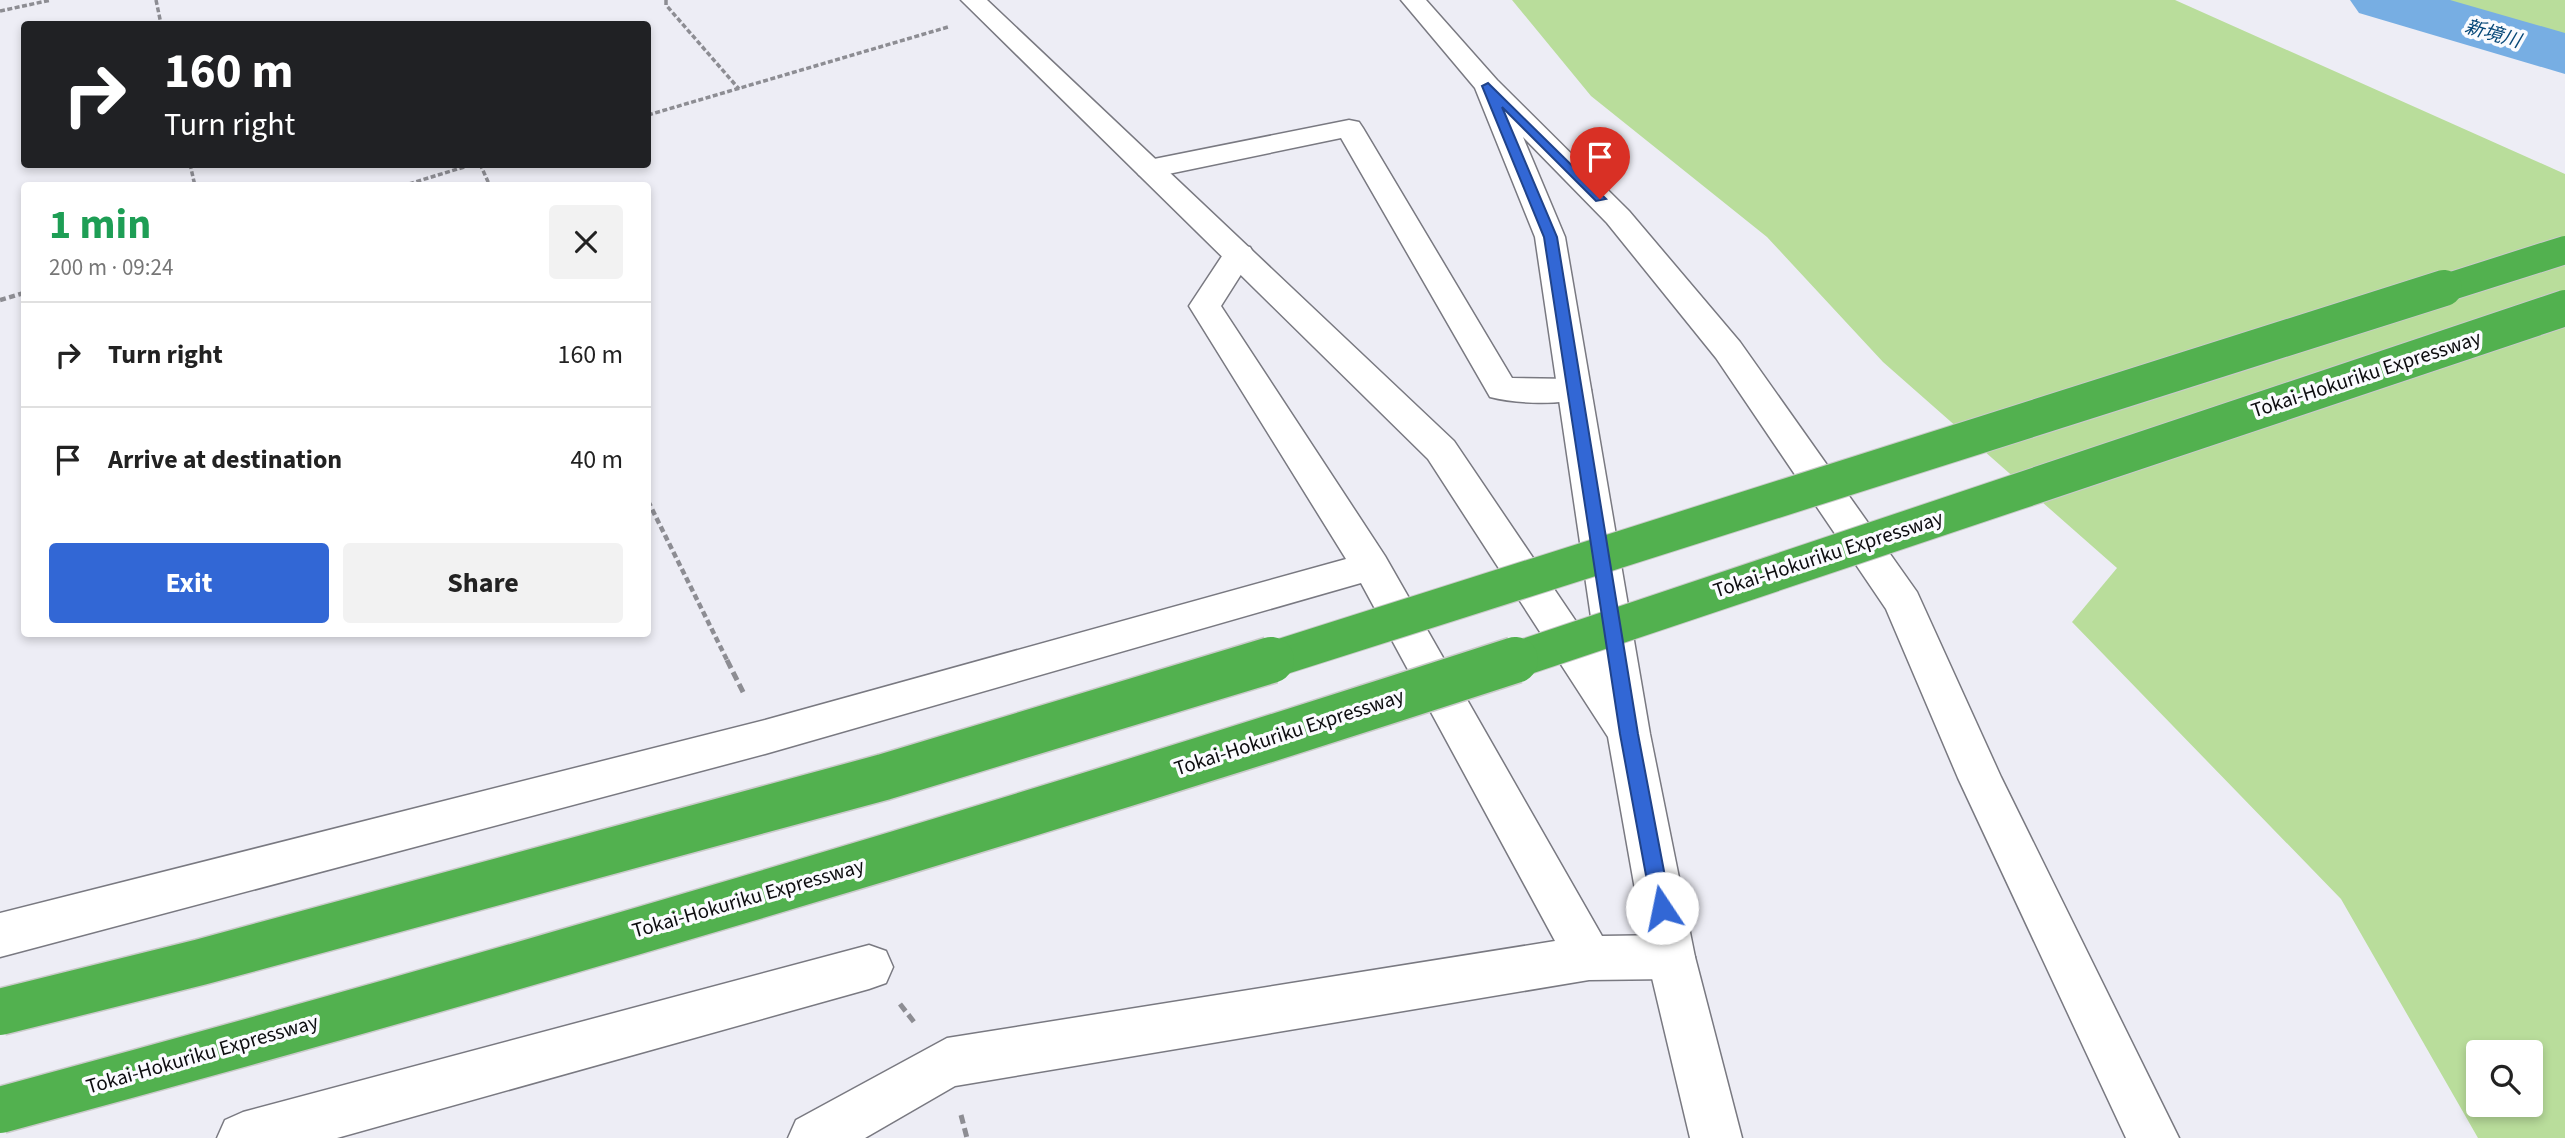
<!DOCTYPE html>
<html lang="en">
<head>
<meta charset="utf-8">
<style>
  :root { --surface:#fff; --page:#f2f2f2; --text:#222; --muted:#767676; --line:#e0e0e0; --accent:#3267d5 }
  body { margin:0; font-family:"Source Sans 3","Noto Sans JP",sans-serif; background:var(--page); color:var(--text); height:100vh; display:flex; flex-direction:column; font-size:26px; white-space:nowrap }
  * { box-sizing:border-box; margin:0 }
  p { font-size:23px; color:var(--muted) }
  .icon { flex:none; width:38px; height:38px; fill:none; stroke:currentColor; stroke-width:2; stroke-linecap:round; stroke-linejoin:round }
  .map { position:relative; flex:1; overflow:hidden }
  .side { position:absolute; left:21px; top:182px; width:630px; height:455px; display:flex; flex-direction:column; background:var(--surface); border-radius:7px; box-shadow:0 4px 10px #0003 }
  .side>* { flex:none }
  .top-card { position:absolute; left:21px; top:21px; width:630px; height:147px; border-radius:7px; box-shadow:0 4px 10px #0003; background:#202124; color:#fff; overflow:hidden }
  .fabs { position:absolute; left:2466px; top:1040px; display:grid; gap:14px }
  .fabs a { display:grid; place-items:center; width:77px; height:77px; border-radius:7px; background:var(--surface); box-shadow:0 4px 10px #0003; font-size:35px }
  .pin { position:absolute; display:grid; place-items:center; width:60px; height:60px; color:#fff; margin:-72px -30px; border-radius:50% 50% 50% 0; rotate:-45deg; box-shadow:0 0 7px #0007 }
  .pin .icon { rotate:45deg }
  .me { position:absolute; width:77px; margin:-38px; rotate:349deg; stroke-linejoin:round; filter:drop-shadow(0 0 5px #0008) }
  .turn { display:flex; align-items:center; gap:24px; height:147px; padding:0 28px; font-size:32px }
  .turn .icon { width:91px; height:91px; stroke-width:2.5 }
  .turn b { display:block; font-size:49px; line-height:60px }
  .round { display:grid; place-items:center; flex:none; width:74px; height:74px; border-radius:7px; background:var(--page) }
  .summary { display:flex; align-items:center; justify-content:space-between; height:119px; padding:0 28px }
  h1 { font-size:42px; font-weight:700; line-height:52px; color:#1e9e55 }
  .button { display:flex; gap:14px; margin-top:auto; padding:14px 28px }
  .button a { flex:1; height:80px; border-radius:7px; background:var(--accent); color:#fff; font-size:28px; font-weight:700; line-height:80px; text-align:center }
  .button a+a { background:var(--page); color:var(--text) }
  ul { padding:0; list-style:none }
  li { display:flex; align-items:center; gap:21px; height:105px; padding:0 28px; border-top:2px solid var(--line) }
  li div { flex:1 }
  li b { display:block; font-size:26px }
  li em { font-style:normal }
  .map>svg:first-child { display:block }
  .green { fill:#b9dd9b; fill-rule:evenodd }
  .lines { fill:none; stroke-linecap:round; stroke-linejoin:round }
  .river { fill:#77aee3; fill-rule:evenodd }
  .street-casing { stroke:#797981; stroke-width:3 }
  .secondary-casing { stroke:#797981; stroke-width:3 }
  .path-far2 { stroke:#8d8d93; stroke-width:3.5; stroke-dasharray:5 2.5; stroke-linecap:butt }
  .path-far1 { stroke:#8d8d93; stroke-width:4.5; stroke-dasharray:6 3.5; stroke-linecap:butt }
  .path { stroke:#8d8d93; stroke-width:5; stroke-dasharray:9 4.5; stroke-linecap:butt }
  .street { fill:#fff; fill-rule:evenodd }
  .secondary { fill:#fff; fill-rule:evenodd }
  .highway-bridge-far2-casing { stroke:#cacaca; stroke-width:30; stroke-linecap:butt }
  .highway-bridge-far1-casing { stroke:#cacaca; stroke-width:38; stroke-linecap:butt }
  .highway-bridge-casing { stroke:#cacaca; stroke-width:49; stroke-linecap:butt }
  .highway-bridge-far2 { stroke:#52b14f; stroke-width:28 }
  .highway-bridge-far1 { stroke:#52b14f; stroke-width:36 }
  .highway-bridge { stroke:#52b14f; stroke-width:46 }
  .route { fill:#3267d5; stroke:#20438a; stroke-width:2 }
  .labels { text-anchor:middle; stroke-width:7; stroke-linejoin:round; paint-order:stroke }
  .far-water-label { font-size:19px; font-style:italic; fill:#074878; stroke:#fafbfe }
  .street-label { font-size:21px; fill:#0d0d10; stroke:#fafbfe }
</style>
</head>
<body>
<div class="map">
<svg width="2565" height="1138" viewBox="0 0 2565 1138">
  <rect width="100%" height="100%" fill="#ededf5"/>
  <path class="green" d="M1512,0H2175L2565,174V1138H2478L2341,899L2072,622L2117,568L1883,362L1767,237L1591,96ZM2478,1052H2530V1104H2478Z
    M2398,0H2565V49Z"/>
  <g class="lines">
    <path class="river" d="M2350,0H2450L2565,33V74L2359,13Z"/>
    <g class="street-casing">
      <path id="street" d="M1349,120L1359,122L1363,128L1512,378L1574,379L1586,382L1591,390L1586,398C1559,405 1517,404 1490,397L1341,138L1149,178L1139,175L1135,169L1139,163L1149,160Z
        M1239,245L1250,247L1254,254L1221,306L1385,556L1602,936L1671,935L1688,941L1695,957L1688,973L1671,979L1589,980L955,1086L865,1138H788L796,1120L947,1038L1555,941L1361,583L765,754L0,957V913L765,720L1346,559L1189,306L1228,247Z
        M869,945L886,951L893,967L886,983L869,989L337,1138H217L225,1120L243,1112Z"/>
    </g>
    <g class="secondary-casing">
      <path id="secondary" d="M961,0H987L1454,441L1596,651L1535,237L1475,88L1401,0H1426L1497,80L1629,211L1740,342L1917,592L2001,777L2179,1138H2126L1958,778L1886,609L1716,358L1607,223L1523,137L1565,237L1650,734L1695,957L1742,1138H1690L1647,957L1608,737L1428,459Z"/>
    </g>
    <path class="path-far2" d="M156,0L161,24
      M666,0V5L739,89
      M0,11L51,0
      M648,115L948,27
      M190,164L195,186
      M480,164L490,186
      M402,186L474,164"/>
    <path class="path-far1" d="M0,300L24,293
      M648,501L728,662"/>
    <path class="path" d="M727,660L744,694
      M900,1004L914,1022
      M961,1115L967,1138"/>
    <use href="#street" class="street"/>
    <use href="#secondary" class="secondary"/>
    <g class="highway-bridge-far2-casing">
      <path id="highway-bridge-far2" d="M2439,290L2565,250"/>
    </g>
    <g class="highway-bridge-far1-casing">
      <path id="highway-bridge-far1" d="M1265,662L2444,288
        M1510,662L2565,308"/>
    </g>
    <g class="highway-bridge-casing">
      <path id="highway-bridge" d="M0,1012L201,962L884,777L1271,660
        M0,1110C509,973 1014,823 1515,660"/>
    </g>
    <use href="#highway-bridge-far2" class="highway-bridge-far2"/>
    <use href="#highway-bridge-far1" class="highway-bridge-far1"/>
    <use href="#highway-bridge" class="highway-bridge"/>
  </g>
  <path class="route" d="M1488,83L1606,199L1596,201L1502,107L1557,237L1638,734L1671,908L1669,914L1662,916L1655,914L1652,908L1620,734L1544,237L1482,86Z"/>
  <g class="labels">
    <g class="far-water-label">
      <text transform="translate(2493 33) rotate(16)" y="7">新境川</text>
    </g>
    <g class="street-label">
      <text transform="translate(2366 374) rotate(-18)" y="7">Tokai-Hokuriku Expressway</text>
      <text transform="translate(1828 554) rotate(-18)" y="7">Tokai-Hokuriku Expressway</text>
      <text transform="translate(1289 732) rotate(-18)" y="7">Tokai-Hokuriku Expressway</text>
      <text transform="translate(748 898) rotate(-16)" y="7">Tokai-Hokuriku Expressway</text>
      <text transform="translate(202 1054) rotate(-16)" y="7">Tokai-Hokuriku Expressway</text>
    </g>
  </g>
</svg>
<div class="fabs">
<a><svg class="icon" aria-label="search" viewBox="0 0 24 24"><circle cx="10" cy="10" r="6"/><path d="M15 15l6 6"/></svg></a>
</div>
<div class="pin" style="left:1600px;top:199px;background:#d93025"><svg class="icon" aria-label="arrive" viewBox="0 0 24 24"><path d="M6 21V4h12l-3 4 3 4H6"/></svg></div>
<svg class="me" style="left:1662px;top:908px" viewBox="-20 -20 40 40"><circle r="19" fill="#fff"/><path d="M0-13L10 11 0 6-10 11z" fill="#3267d5"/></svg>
<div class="top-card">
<div class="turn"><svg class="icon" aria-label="right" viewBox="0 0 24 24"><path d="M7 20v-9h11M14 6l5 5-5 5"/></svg><div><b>160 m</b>Turn right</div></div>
</div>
<section class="side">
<div class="summary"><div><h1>1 min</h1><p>200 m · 09:24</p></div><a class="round"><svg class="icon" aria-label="close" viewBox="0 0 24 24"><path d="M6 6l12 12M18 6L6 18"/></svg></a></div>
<ul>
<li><svg class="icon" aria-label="right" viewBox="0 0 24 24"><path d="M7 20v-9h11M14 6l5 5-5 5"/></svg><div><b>Turn right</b></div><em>160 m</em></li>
<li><svg class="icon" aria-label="arrive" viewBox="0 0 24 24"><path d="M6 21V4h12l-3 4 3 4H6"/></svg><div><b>Arrive at destination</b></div><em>40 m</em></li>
</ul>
<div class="button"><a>Exit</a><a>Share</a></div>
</section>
</div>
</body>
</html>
